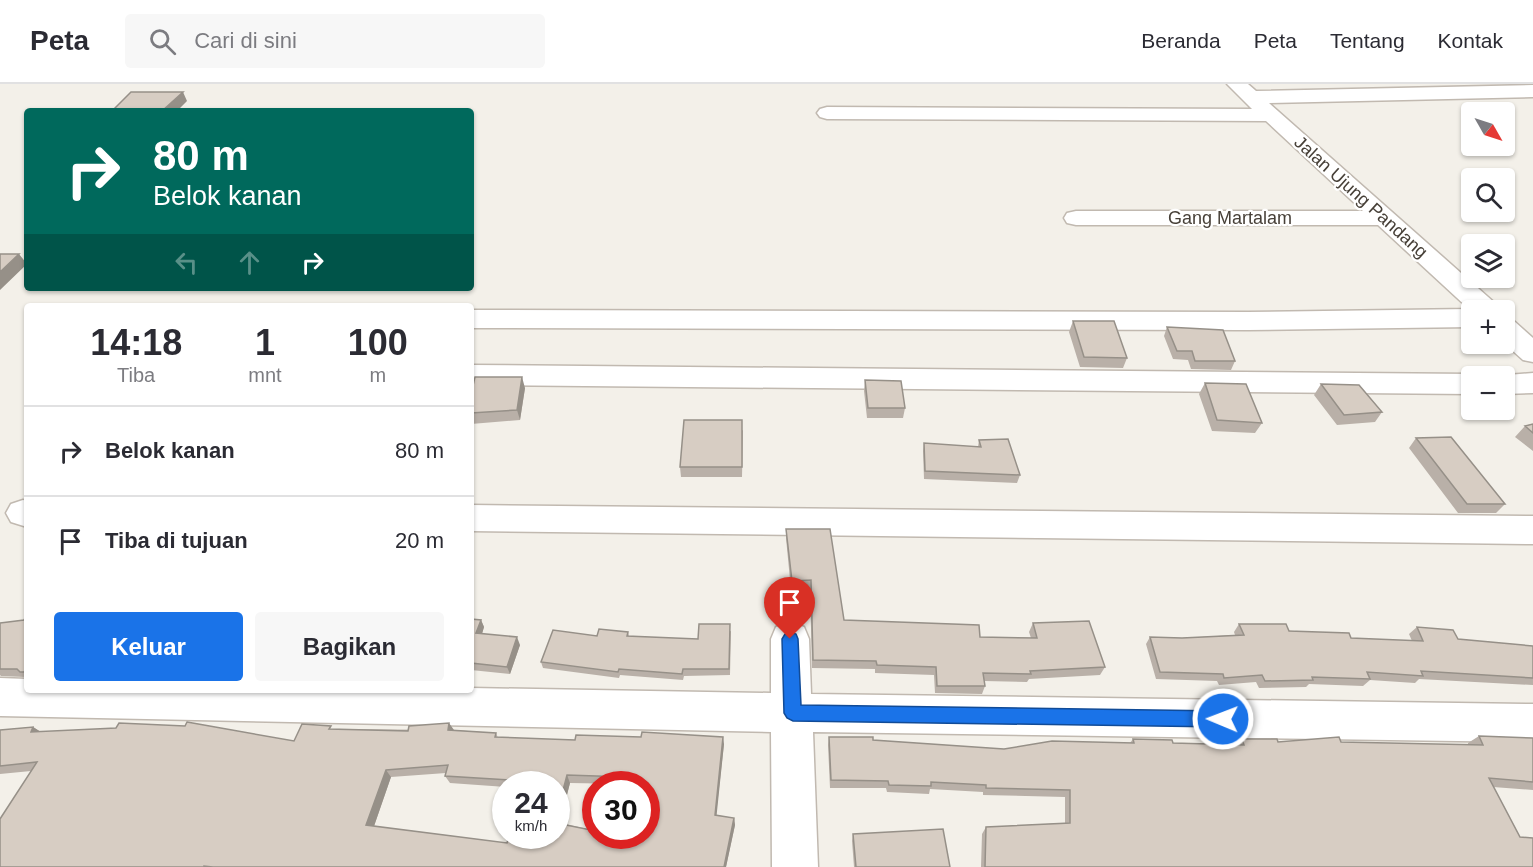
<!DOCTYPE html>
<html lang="id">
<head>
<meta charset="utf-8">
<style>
  :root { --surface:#fff; --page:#f7f7f7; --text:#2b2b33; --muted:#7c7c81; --line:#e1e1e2; --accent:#1a73e8 }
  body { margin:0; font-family:Arial,sans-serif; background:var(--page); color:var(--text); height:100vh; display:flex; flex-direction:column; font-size:22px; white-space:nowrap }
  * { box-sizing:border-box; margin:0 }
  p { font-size:20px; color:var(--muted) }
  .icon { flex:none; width:33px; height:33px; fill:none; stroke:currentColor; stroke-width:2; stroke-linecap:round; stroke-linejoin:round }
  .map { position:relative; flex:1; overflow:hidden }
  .drawer { position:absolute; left:24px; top:219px; width:450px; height:390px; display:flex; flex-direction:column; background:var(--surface); border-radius:6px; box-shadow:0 2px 4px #0004 }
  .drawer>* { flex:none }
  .top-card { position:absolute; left:24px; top:24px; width:450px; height:183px; border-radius:6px; box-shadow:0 2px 4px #0004; background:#00695c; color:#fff; overflow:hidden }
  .needle { width:39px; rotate:129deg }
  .tools { position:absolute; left:1461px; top:18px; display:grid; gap:12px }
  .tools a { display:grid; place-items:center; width:54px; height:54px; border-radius:6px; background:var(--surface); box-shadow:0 2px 4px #0004; font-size:30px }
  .speed { position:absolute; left:492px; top:687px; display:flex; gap:12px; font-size:30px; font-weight:700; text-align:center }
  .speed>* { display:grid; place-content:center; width:78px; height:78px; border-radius:50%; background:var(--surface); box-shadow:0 2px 4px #0004; line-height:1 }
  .speed small { font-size:15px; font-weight:400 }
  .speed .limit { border:9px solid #d22; background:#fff; color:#111 }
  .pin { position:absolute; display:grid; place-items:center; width:51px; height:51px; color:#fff; margin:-62px -26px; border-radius:50% 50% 50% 0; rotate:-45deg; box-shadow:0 0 6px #0007 }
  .pin .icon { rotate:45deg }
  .me { position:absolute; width:66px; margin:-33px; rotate:271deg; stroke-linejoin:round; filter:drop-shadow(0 0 4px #0008) }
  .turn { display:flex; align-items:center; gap:21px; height:126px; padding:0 30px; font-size:27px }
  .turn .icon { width:78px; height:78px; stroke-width:2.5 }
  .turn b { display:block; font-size:42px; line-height:51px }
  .lanes { display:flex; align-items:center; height:57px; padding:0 30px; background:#0003; justify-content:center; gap:30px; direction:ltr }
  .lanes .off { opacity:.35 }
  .eta { display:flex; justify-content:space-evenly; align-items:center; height:102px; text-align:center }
  .eta b { font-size:36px; font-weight:700; line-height:42px }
  .action { display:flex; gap:12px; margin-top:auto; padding:12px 30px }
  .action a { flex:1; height:69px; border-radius:6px; background:var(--accent); color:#fff; font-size:24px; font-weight:700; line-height:69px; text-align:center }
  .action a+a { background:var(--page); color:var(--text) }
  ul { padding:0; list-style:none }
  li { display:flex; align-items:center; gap:18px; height:90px; padding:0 30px; border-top:2px solid var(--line) }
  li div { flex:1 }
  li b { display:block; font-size:22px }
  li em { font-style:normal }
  header { display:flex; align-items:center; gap:36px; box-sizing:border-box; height:84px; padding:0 30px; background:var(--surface); border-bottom:2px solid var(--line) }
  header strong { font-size:28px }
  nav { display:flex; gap:33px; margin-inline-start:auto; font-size:21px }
  .search { width:420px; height:54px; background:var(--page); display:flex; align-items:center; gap:15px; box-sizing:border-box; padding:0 21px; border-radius:6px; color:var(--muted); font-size:22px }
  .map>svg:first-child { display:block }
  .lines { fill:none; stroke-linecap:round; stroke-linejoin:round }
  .street-casing { stroke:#c1b9b0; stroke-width:3 }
  .street { fill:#fff; fill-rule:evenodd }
  .wall { fill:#b9b0a8; fill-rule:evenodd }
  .shaded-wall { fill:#969088 }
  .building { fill:#d7cdc3; stroke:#969088; stroke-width:1.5; fill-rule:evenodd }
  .route { fill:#1a73e8; stroke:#114b97; stroke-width:1.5 }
  .labels { text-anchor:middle; stroke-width:4.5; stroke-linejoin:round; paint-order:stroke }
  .far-street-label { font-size:18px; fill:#474038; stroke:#fff }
</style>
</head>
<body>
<header>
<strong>Peta</strong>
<div class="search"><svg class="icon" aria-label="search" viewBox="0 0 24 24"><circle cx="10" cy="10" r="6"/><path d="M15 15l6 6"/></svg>Cari di sini</div>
<nav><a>Beranda</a><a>Peta</a><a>Tentang</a><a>Kontak</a></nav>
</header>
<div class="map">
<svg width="1533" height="783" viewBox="0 0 1533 783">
  <rect width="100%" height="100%" fill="#f3f0e9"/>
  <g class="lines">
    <g class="street-casing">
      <path id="street" d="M1227,0H1248L1256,7L1533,1V13L1269,19L1496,220L1499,226H1472V243L1248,246L471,244V226L1248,228L1469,225L1378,141H1076L1067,139L1064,134L1067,129L1076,127H1363L1266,37L827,35L820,33L817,29L820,25L827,23L1252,25Z
        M1504,234L1514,237L1533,254V278L1523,276L1504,259Z
        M471,281L1472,290L1481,292H1472V310L471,301Z
        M1533,289V309L1504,310V292H1495Z
        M23,416L27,417V443L11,438L6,429L11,420Z
        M471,421L1533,432V460L471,447Z
        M790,538L804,543L809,555L811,610L1533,620V658L813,648L818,783H772L771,648L0,632V594L27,595V606H471V604L771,609V555L776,543Z"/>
    </g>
    <use href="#street" class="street"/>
  </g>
  <path class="wall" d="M1073,237L1127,274L1123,284L1080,283L1069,248Z
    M1167,243L1235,277L1231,286L1191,285L1188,276L1173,275L1164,252Z
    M865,296L905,324L903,334H867L864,307Z
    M1205,299L1262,339L1255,349L1212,347L1199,310Z
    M1321,300L1382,328L1375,338L1337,341L1314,311Z
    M525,304L520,336L471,340V310Z
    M1533,340V367L1515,353L1525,342Z
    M743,346L742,393H681L680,383Z
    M1416,354L1505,420L1496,429H1458L1409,364Z
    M979,356L1020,391L1017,399L924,395L923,367L924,359L978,363Z
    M786,445L844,536L980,553L1031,554L1029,548L1033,539L1105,583L1100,591L1029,595L1027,598L984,597L985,602L982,610L935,609L934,591L875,589V585L812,584L810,504L791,506L786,454Z
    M27,531V594L25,593L1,592L0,591V539L24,536Z
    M471,535L481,536L484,543L482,549L520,561L510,590L471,586Z
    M1239,540L1351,554L1412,557L1409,550L1417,543L1458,555L1533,562V601L1419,595L1415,599L1370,596L1363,602L1309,600L1306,603L1259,604L1256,598L1219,601L1217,597L1156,595L1146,560L1150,553L1182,554L1235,551L1234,548Z
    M731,547L730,591L684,592L683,596L620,591L619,594L543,584L541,578L597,552L628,548L629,552L698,555Z
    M33,643L41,648L294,657L334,645L454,646L496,649L498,654L724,660L716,731L734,734L735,741L726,783H0L31,687L0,690V646ZM446,689L445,692L450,699L506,703V700H556L507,759L374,742L391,693ZM570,699L626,700L621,752L560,739Z
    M1479,652L1533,654V706L1493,703L1533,783H981L982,750L986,743L1065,739V713L983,711V708L930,705L929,710L887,708L886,704H830L828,661L829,653L1004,665L1130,659L1133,655L1173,659L1237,660L1242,655L1278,658H1341L1468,661V659Z
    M853,750L950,783H854L852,757Z"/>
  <path class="shaded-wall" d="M183,8L187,17L177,27H162Z
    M19,170L27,180L0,206V188Z
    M522,293L525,304L520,336L517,326Z
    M481,536L484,543L480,557L476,549Z
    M517,553L520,561L510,590L507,583Z
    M449,639L454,646L452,654L448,646Z
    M33,643L44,650L31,648Z
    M723,653L724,660L716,737L715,731Z
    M386,686L391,693L372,748L366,741Z
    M567,691L570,699L558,745L556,741V733Z
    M734,734L735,741L726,783H724Z"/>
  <path class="building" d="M131,8H183L162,27H112Z
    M0,170H19L0,188Z
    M1073,237H1114L1127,274L1084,273Z
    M1167,243L1223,246L1235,277H1195L1192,267H1177Z
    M475,293H522L517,326L471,329V310Z
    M865,296L901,297L905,324H868Z
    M1205,299L1246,300L1262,339L1217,336Z
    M1321,300L1359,301L1382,328L1344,331Z
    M684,336H742V383H680Z
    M1533,340V349L1525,342Z
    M1451,353L1505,420H1467L1416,354Z
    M1008,355L1020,391L925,387L924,359L981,363L979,356Z
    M786,445H830L844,536L979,541L980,553L1037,554L1033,539L1089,537L1105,583L1030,587L1031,590L983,589L985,602H937L936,583L877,581L876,577L813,576L811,496L792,497Z
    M27,531V584L24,588H20L17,585H0V539L24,536Z
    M471,535L481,536L476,549L517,553L507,583L471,579Z
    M699,540H730L729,585H683L682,590L619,585L618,588L541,578L553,546L597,552L599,545L628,548L627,552L698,555Z
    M1239,540H1286L1289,547L1349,549L1351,554L1423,557L1417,543L1453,546L1458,555L1533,562V594L1421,587L1423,592L1367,588L1370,595L1312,593L1313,596L1265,597L1262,591L1224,594L1223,590L1160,588L1150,553L1182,554L1244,551Z
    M187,638L294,657L302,640L331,642L329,645L408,647L409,642L449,639L448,646L496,649L495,653L575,656L576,651L641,653L642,648L723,653L715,731L734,734L724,783H213L204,782V783H0V735L37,678L0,682V646L33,643L31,648L116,644L119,639L185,642ZM448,681L445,692L526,697L525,700H556V733L567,691L626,693V700H646V752H596V747L556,739V752H509L507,759L366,741L386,686Z
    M1479,652L1533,654V698L1489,694L1520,753L1533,754V783H985L986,743L1070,739V706L986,704V701L931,698V702L889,701L888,697L831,696L829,653H873V656L1004,665L1052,657L1134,659L1133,655L1172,656L1173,659L1244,661L1242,655H1277L1278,658L1339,653L1341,658L1483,661Z
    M943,745L950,783H856L853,750Z"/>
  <path class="route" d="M790,548L796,550L798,555L801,621L1223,627L1229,629L1231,635L1229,640L1223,643L793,637L787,634L784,629L782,555L785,550Z"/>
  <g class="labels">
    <g class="far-street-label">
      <text transform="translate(1361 113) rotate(42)" y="6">Jalan Ujung Pandang</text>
      <text x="1230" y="140">Gang Martalam</text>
    </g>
  </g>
</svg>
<div class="tools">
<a><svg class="needle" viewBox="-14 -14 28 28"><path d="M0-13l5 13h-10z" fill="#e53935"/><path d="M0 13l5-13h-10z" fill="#7c7c81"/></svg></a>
<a><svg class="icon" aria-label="search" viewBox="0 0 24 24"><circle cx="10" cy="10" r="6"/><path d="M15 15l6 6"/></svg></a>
<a><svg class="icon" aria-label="layers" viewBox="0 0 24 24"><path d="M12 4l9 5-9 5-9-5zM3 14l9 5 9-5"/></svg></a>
<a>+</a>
<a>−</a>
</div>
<div class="speed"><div>24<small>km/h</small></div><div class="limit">30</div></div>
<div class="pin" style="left:790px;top:555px;background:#d93025"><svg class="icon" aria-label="arrive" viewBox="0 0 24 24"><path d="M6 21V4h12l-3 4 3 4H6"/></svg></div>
<svg class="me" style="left:1223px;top:635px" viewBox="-20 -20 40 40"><circle r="17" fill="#1a73e8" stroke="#fff" stroke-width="3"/><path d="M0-11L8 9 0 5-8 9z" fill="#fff"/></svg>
<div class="top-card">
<div class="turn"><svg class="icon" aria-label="right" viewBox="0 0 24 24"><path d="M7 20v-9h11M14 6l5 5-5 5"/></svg><div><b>80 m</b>Belok kanan</div></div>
<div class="lanes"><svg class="icon off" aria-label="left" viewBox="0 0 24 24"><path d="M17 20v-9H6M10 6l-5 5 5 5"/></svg><svg class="icon off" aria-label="ahead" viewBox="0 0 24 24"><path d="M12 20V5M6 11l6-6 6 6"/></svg><svg class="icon" aria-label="right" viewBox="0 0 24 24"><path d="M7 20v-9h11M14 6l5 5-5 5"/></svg></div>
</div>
<section class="drawer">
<div class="eta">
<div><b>14:18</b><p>Tiba</p></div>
<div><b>1</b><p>mnt</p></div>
<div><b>100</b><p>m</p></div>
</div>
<ul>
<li><svg class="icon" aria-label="right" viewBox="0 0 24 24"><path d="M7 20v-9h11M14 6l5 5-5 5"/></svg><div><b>Belok kanan</b></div><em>80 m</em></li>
<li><svg class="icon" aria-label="arrive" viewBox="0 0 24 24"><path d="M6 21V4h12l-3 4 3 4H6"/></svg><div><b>Tiba di tujuan</b></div><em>20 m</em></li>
</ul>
<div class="action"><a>Keluar</a><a>Bagikan</a></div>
</section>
</div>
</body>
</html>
